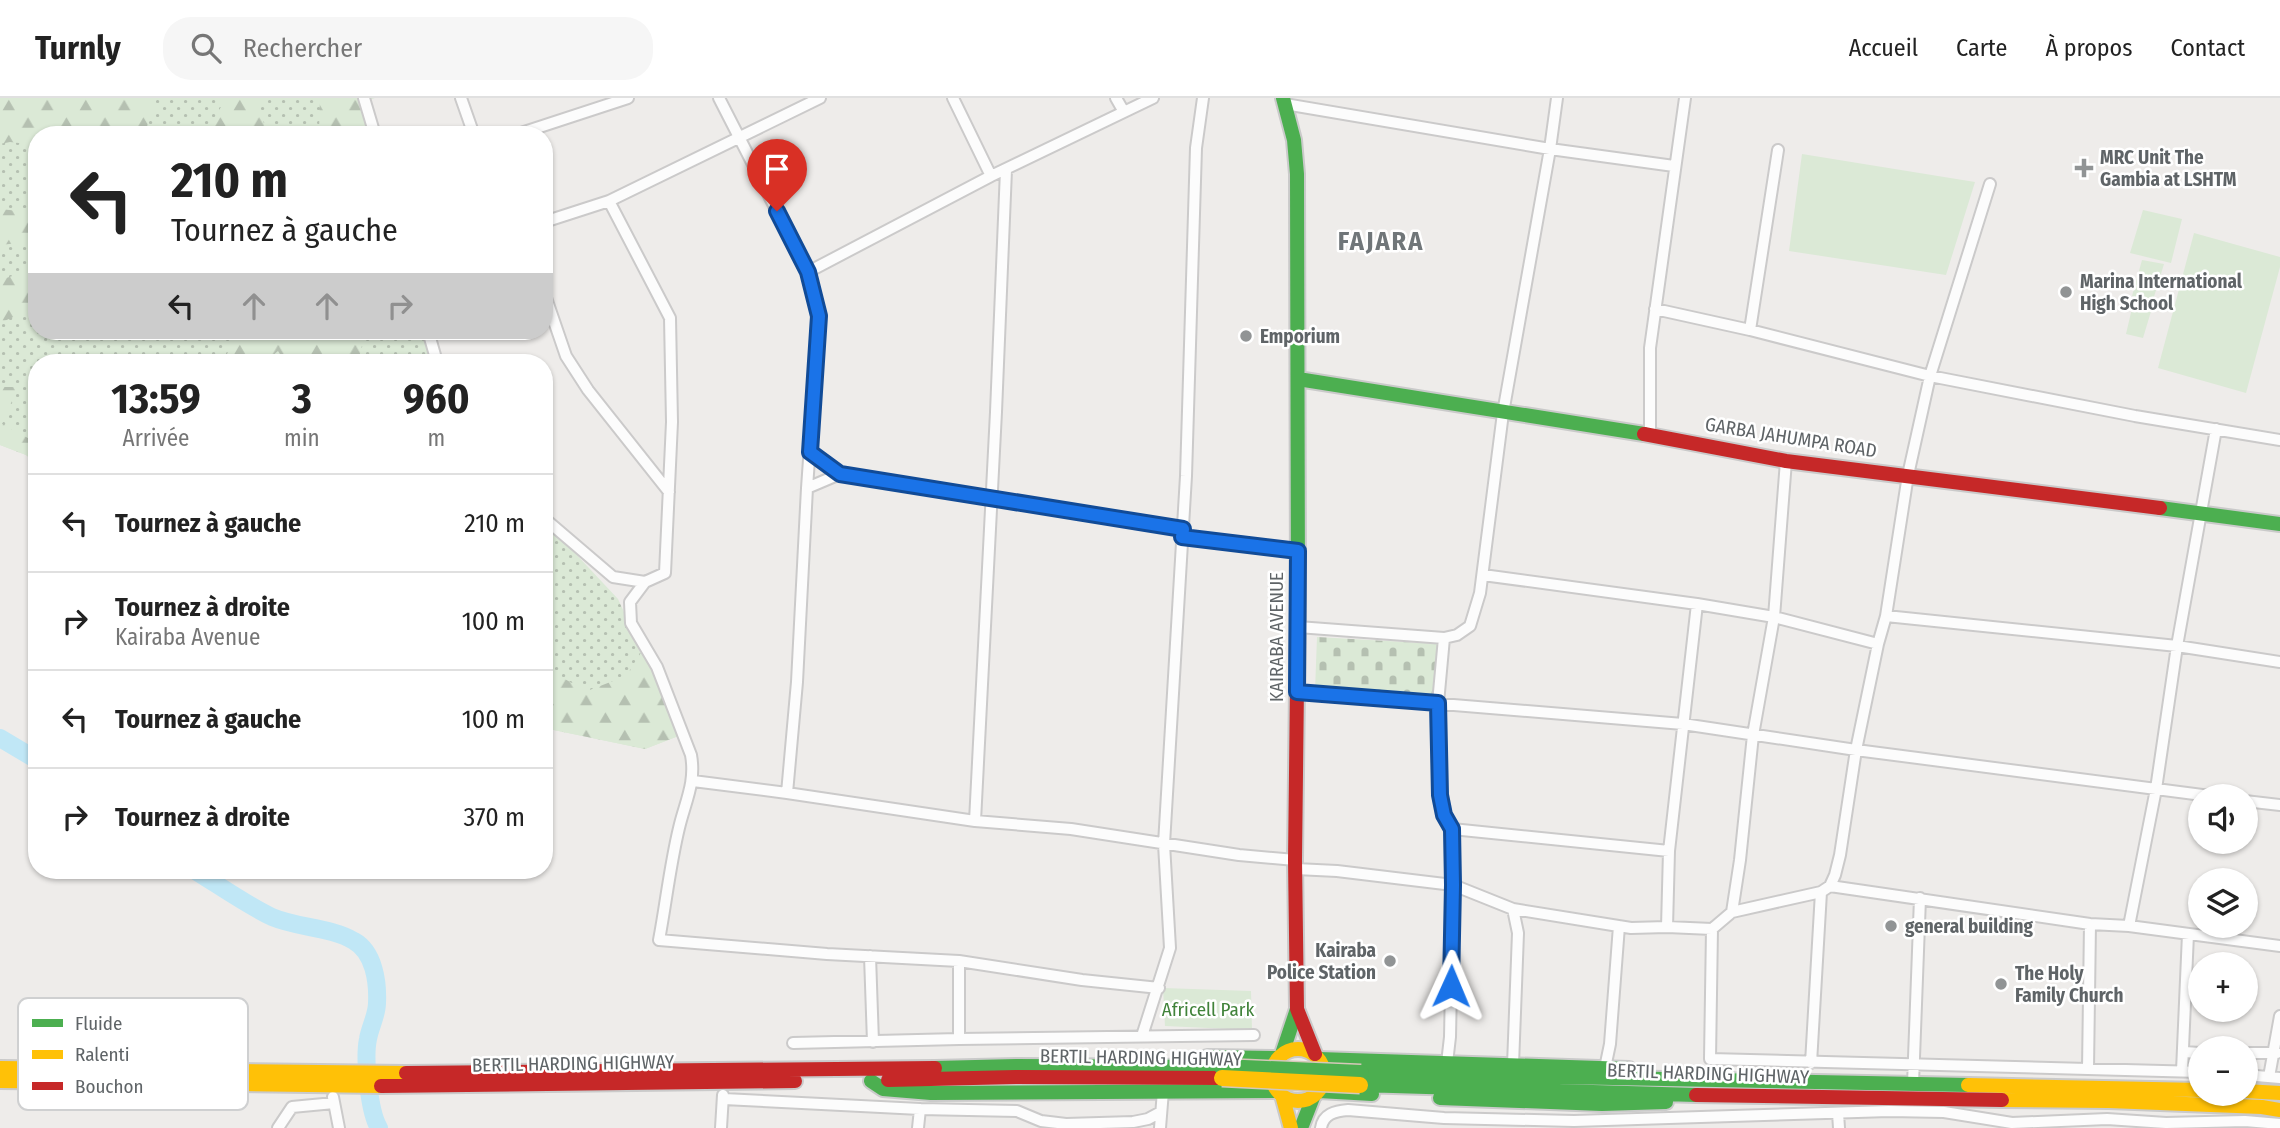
<!DOCTYPE html>
<html lang="fr">
<head>
<meta charset="utf-8">
<style>
  :root { --surface:#fff; --page:#f6f6f6; --text:#222; --muted:#767676; --line:#e0e0e0 }
  body { margin:0; font-family:"Fira Sans Condensed",sans-serif; background:var(--page); color:var(--text); height:100vh; display:flex; flex-direction:column; font-size:26px; white-space:nowrap }
  * { box-sizing:border-box; margin:0 }
  p { font-size:23px; color:var(--muted) }
  .icon { flex:none; width:38px; height:38px; fill:none; stroke:currentColor; stroke-width:2; stroke-linecap:round; stroke-linejoin:round }
  .map { position:relative; flex:1; overflow:hidden }
  .details { position:absolute; left:28px; top:256px; width:525px; height:525px; display:flex; flex-direction:column; background:var(--surface); border-radius:28px; box-shadow:0 2px 5px #0004 }
  .details>* { flex:none }
  .guide { position:absolute; left:28px; top:28px; width:525px; height:214px; border-radius:28px; box-shadow:0 2px 5px #0004; background:#fff; color:var(--text); overflow:hidden }
  .fabs { position:absolute; left:2188px; top:686px; display:grid; gap:14px }
  .fabs a { display:grid; place-items:center; width:70px; height:70px; border-radius:50%; background:var(--surface); box-shadow:0 2px 5px #0004; font-size:35px }
  .pin { position:absolute; display:grid; place-items:center; width:60px; height:60px; color:#fff; margin:-72px -30px; border-radius:50% 50% 50% 0; rotate:-45deg; box-shadow:0 0 7px #0007 }
  .pin .icon { rotate:45deg }
  .me { position:absolute; width:77px; margin:-38px; rotate:1deg; stroke-linejoin:round; filter:drop-shadow(0 0 5px #0008) }
  .turn { display:flex; align-items:center; gap:24px; height:147px; padding:0 28px; font-size:32px }
  .turn .icon { width:91px; height:91px; stroke-width:2.5 }
  .turn b { display:block; font-size:49px; line-height:60px }
  .lanes { display:flex; align-items:center; height:66px; padding:0 28px; background:#0003; justify-content:center; gap:35px; direction:ltr }
  .lanes .off { opacity:.35 }
  .eta { display:flex; justify-content:space-evenly; align-items:center; height:119px; text-align:center }
  .eta b { font-size:42px; font-weight:700; line-height:49px }
  ul { padding:0; list-style:none }
  li { display:flex; align-items:center; gap:21px; height:98px; padding:0 28px; border-top:2px solid var(--line) }
  li div { flex:1 }
  li b { display:block; font-size:26px }
  li em { font-style:normal }
  header { display:flex; align-items:center; gap:42px; box-sizing:border-box; height:98px; padding:0 35px; background:var(--surface); border-bottom:2px solid var(--line) }
  header strong { font-size:33px }
  nav { display:flex; gap:38px; margin-inline-start:auto; font-size:24px }
  .search { width:490px; height:63px; background:var(--page); display:flex; align-items:center; gap:18px; box-sizing:border-box; padding:0 24px; border-radius:28px; color:var(--muted); font-size:26px }
  .map>svg:first-child { display:block }
  .grass { fill:url(#grass-dots) }
  .forest { fill:url(#forest-firs) }
  .cemetery { fill:url(#cemetery-stones) }
  .green { fill:#dbe9d6 }
  .lines { fill:none; stroke-linecap:round; stroke-linejoin:round }
  .river { stroke:#c0e7f6; stroke-width:18 }
  .street-casing { stroke:#cbcaca; stroke-width:14 }
  .fast-casing { stroke:#cacaca; stroke-width:18 }
  .slow-casing { stroke:#cacaca; stroke-width:18 }
  .jam-casing { stroke:#cacaca; stroke-width:18 }
  .street { stroke:#fcfcfc; stroke-width:10 }
  .fast { stroke:#4caf50; stroke-width:14 }
  .slow { stroke:#ffc107; stroke-width:14 }
  .jam { stroke:#c62828; stroke-width:14 }
  .fast-bridge-casing { stroke:#d5c8b9; stroke-width:19; stroke-linecap:butt }
  .slow-bridge-casing { stroke:#d5c8b9; stroke-width:19; stroke-linecap:butt }
  .fast-bridge { stroke:#4caf50; stroke-width:16 }
  .slow-bridge { stroke:#ffc107; stroke-width:16 }
  .route-casing { stroke:#114b97; stroke-width:18 }
  .route { stroke:#1a73e8; stroke-width:12 }
  .poi-dot { fill:#919495; stroke:#fff; stroke-width:2.5 }
  .labels { text-anchor:middle; stroke-width:5; stroke-linejoin:round; paint-order:stroke }
  .poi-label { font-size:19px; font-weight:bold; fill:#5f6467; stroke:#fff; text-anchor:start }
  .street-label { font-size:19px; fill:#5f6467; stroke:#fff }
  .park-label { font-size:19px; fill:#41833a; stroke:#fff }
  .district-label { font-size:26px; font-weight:bold; letter-spacing:2px; fill:#707679; stroke:#fff }
  .key { fill:#fff; stroke:#cfd0d1; stroke-width:2 }
  .key-label { font-size:19px; fill:#5f6467 }
</style>
</head>
<body>
<header>
<strong>Turnly</strong>
<div class="search"><svg class="icon" aria-label="search" viewBox="0 0 24 24"><circle cx="10" cy="10" r="6"/><path d="M15 15l6 6"/></svg>Rechercher</div>
<nav><a>Accueil</a><a>Carte</a><a>À propos</a><a>Contact</a></nav>
</header>
<div class="map">
<svg width="2280" height="1030" viewBox="0 0 2280 1030">
  <defs>
    <pattern id="grass-dots" width="8" height="8" patternUnits="userSpaceOnUse" patternTransform="scale(1.75)"><rect width="8" height="8" fill="#dbe9d6"/><path d="M2 2h.1M6 6h.1" fill="none" stroke="#b5c0b1" stroke-width="1.8" stroke-linecap="round"/></pattern>
    <pattern id="forest-firs" width="22" height="20" patternUnits="userSpaceOnUse" patternTransform="scale(1.75)"><rect width="22" height="20" fill="#dbe9d6"/><path d="M5 1l3.5 6h-7zM16 11l3.5 6h-7z" fill="#b5c0b1"/></pattern>
    <pattern id="cemetery-stones" width="16" height="16" patternUnits="userSpaceOnUse" patternTransform="scale(1.75)"><rect width="16" height="16" fill="#dbe9d6"/><path d="M2 7V4a2 2 0 0 1 4 0v3zM10 15v-3a2 2 0 0 1 4 0v3z" fill="#b5c0b1"/></pattern>
  </defs>
  <rect width="100%" height="100%" fill="#eeecea"/>
  <path class="grass" d="M0,0H370L365,3L375,37H37V233H429L438,264H37V366L26,357L0,347Z
    M544,422L618,501L681,637L645,651L544,630Z"/>
  <path class="forest" d="M0,0H157L144,37H37V47L10,44L0,46Z
    M226,0H276L258,2L265,30L262,37H205Z
    M320,0H375L366,3L375,37L319,35Z
    M0,111L37,115V143L0,147Z
    M37,170V205L33,210L0,225V182Z
    M236,233H357L364,239L358,264H285L278,253L265,264H224Z
    M0,289H18L2,326L37,345V366L26,357L0,347Z
    M642,553L681,637L645,651L544,630V570L587,593L626,578Z"/>
  <path class="cemetery" d="M1317,539L1440,546L1437,600L1315,593Z"/>
  <path class="green" d="M1802,56L1975,84L1946,177L1789,153Z
    M2143,112L2182,121L2171,165L2130,155Z
    M2194,135L2280,159V169L2246,295L2158,270Z
    M2142,162L2164,166L2153,202L2132,198Z
    M2133,206L2152,210L2143,240L2126,236Z
    M1163,890L1251,893L1252,932L1165,928Z"/>
  <g class="lines">
    <path class="river" d="M0,640L37,662
      M194,772C220,788 245,806 272,819C298,830 330,829 354,843C374,854 378,884 377,905C377,917 370,929 368,941C364,960 369,1014 379,1030"/>
    <g class="street-casing">
      <path id="street" d="M364,0L375,37
        M461,0L474,37
        M719,0L808,174L819,218L807,390L797,584L787,695
        M953,0L991,78
        M1116,0L1124,14
        M1285,6L1550,51L1674,68
        M515,37L628,0
        M609,103L670,220L672,324L665,475L645,484L630,504L631,525L657,569L691,657C696,685 685,704 679,730C670,767 666,805 659,842L827,856L959,863L1082,882L1159,890
        M544,124L609,103L820,0
        M808,174L991,78L1153,0
        M544,194L566,258L588,292L669,394
        M1655,211L1750,232L1930,278L2135,318L2280,342
        M1750,232L1778,52
        M428,233L437,264
        M1650,337V250L1685,0
        M810,354L840,376L1183,431
        M807,390L840,376
        M544,420L613,479L645,484
        M1182,439L1298,453
        M1483,477L1697,506L1774,519L1878,546
        M1886,518L2177,548L2280,564
        M1298,529L1444,540L1457,537L1470,528L1480,495L1503,315L1550,51L1557,0
        M1444,540L1438,605L1440,697L1444,717L1452,731L1453,787L1450,939L1447,965
        M1297,594L1683,626L1856,652L2210,698
        M693,683L787,695L975,723L1071,731L1239,757L1295,762
        M2245,703L2280,707
        M975,723L996,314L1006,72
        M1452,731L1669,753
        M1296,771L1337,773L1453,787L1513,811L1631,830L1667,829L1712,831L1732,814L1821,794L1830,788L1835,777L1840,757L1856,652L1878,546L1886,518L1908,377L1930,278L1990,86
        M1830,788L2090,826L2129,828L2280,848
        M1513,811L1518,835L1513,967
        M1732,814L1740,762L1753,637L1774,519L1786,363
        M2129,828L2156,691L2177,548L2216,331
        M1667,829L1669,753L1697,506
        M1712,831L1710,961L2200,974
        M870,858L873,944
        M959,863V941
        M1142,938L1170,850L1164,746L1186,378L1196,50L1203,0
        M793,945L959,941L1254,937
        M2184,954L2200,955
        M2245,955H2277
        M1811,965L1821,794
        M1605,970L1610,946L1619,828
        M2088,971L2090,826
        M2182,973L2188,836
        M2245,977L2280,980
        M2269,979L2280,918
        M1913,986L1920,800
        M333,999L339,1030
        M724,1001L920,1011L1017,1013L1041,1023L1066,1026L1133,1024L1148,1021L1161,1014
        M1838,1015L1839,1030
        M278,1030L292,1009L334,1005
        M721,1030L723,997
        M918,1030L920,1011
        M1160,1030L1163,993
        M1321,1030C1323,1016 1335,1013 1348,1012L1444,1020L1574,1023L1889,1013L1944,1014L2012,1025L2107,1021L2166,1025L2245,1023L2280,1026"/>
    </g>
    <g class="fast-casing">
      <path id="fast" d="M1283,0L1294,42L1297,76L1298,501
        M1298,281L1644,336
        M2160,410L2280,426
        M1282,956L1297,911
        M1207,959L1278,960
        M1319,961L1629,971
        M935,970L1016,968L1222,969
        M1361,975L1968,987
        M871,983L883,991L931,995L1278,993
        M1360,987L1696,997
        M1319,993L1372,996
        M1440,1000L1602,1006L1666,1004
        M1301,1030L1314,997"/>
    </g>
    <g class="slow-casing">
      <path id="slow" d="M1272 977a26 26 0 1 1 52 0a26 26 0 1 1-52 0Z
        M0,970L406,975
        M0,983L381,988
        M1968,987L2200,992
        M2245,993L2280,995
        M1282,997L1291,1030
        M2002,1002L2109,1003L2262,1009L2280,1012"/>
    </g>
    <g class="jam-casing">
      <path id="jam" d="M1644,336L1786,363L2160,410
        M1298,501L1295,762L1297,911L1315,956
        M406,975L935,970
        M888,982L1016,979L1222,980
        M381,988L795,983
        M1696,997L2002,1002"/>
    </g>
    <use href="#street" class="street"/>
    <use href="#fast" class="fast"/>
    <use href="#slow" class="slow"/>
    <use href="#jam" class="jam"/>
    <g class="fast-bridge-casing">
      <path id="fast-bridge" d="M1222,969L1361,975"/>
    </g>
    <g class="slow-bridge-casing">
      <path id="slow-bridge" d="M1222,980L1360,987"/>
    </g>
    <use href="#fast-bridge" class="fast-bridge"/>
    <use href="#slow-bridge" class="slow-bridge"/>
  </g>
  <g class="lines">
    <g class="route-casing">
      <path id="route" d="M777,113L808,174L819,218L810,354L840,376L1183,431L1182,439L1298,453L1297,594L1438,605L1440,697L1444,717L1452,731L1453,787L1451,888"/>
    </g>
    <use href="#route" class="route"/>
  </g>
  <g class="poi-dot">
    <path d="M2080.5 59.5h7v7h7v7h-7v7h-7v-7h-7v-7h7z"/>
    <circle cx="2066" cy="194" r="7"/>
    <circle cx="1246" cy="238" r="7"/>
    <circle cx="1891" cy="828" r="7"/>
    <circle cx="1390" cy="863" r="7"/>
    <circle cx="2001" cy="886" r="7"/>
  </g>
  <g class="labels">
    <g class="poi-label">
      <text x="2100" y="66">MRC Unit The<tspan x="2100" dy="22">Gambia at LSHTM</tspan></text>
      <text x="2080" y="190">Marina International<tspan x="2080" dy="22">High School</tspan></text>
      <text x="1260" y="245">Emporium</text>
      <text x="1905" y="835">general building</text>
      <text x="1376" y="859" text-anchor="end">Kairaba<tspan x="1376" dy="22">Police Station</tspan></text>
      <text x="2015" y="882">The Holy<tspan x="2015" dy="22">Family Church</tspan></text>
    </g>
    <g class="street-label">
      <text transform="translate(1791 339) rotate(9)" y="7">GARBA JAHUMPA ROAD</text>
      <text transform="translate(1276 539) rotate(-90)" y="7">KAIRABA AVENUE</text>
      <text transform="translate(1141 959) rotate(1)" y="7">BERTIL HARDING HIGHWAY</text>
      <text transform="translate(573 965) rotate(-1)" y="7">BERTIL HARDING HIGHWAY</text>
      <text transform="translate(1708 975) rotate(2)" y="7">BERTIL HARDING HIGHWAY</text>
    </g>
    <g class="park-label">
      <text x="1208" y="918">Africell Park</text>
    </g>
    <g class="district-label">
      <text x="1381" y="152">FAJARA</text>
    </g>
  </g>
  <rect x="18" y="900" width="230" height="112" rx="10" class="key"/>
  <rect x="32" y="921" width="31" height="8" fill="#4caf50"/>
  <rect x="32" y="952" width="31" height="9" fill="#ffc107"/>
  <rect x="32" y="984" width="31" height="8" fill="#c62828"/>
  <g class="key-label">
    <text x="75" y="932">Fluide</text>
    <text x="75" y="963">Ralenti</text>
    <text x="75" y="995">Bouchon</text>
  </g>
</svg>
<div class="fabs">
<a><svg class="icon" aria-label="sound" viewBox="0 0 24 24"><path d="M4 9h4l5-4v14l-5-4H4zM17 9q2 3 0 6"/></svg></a>
<a><svg class="icon" aria-label="layers" viewBox="0 0 24 24"><path d="M12 4l9 5-9 5-9-5zM3 14l9 5 9-5"/></svg></a>
<a>+</a>
<a>−</a>
</div>
<div class="pin" style="left:777px;top:113px;background:#d93025"><svg class="icon" aria-label="arrive" viewBox="0 0 24 24"><path d="M6 21V4h12l-3 4 3 4H6"/></svg></div>
<svg class="me" style="left:1451px;top:888px" viewBox="-20 -20 40 40"><path d="M0-17L14 15 0 8-14 15z" fill="#1a73e8" stroke="#fff" stroke-width="4"/></svg>
<div class="guide">
<div class="turn"><svg class="icon" aria-label="left" viewBox="0 0 24 24"><path d="M17 20v-9H6M10 6l-5 5 5 5"/></svg><div><b>210 m</b>Tournez à gauche</div></div>
<div class="lanes"><svg class="icon" aria-label="left" viewBox="0 0 24 24"><path d="M17 20v-9H6M10 6l-5 5 5 5"/></svg><svg class="icon off" aria-label="ahead" viewBox="0 0 24 24"><path d="M12 20V5M6 11l6-6 6 6"/></svg><svg class="icon off" aria-label="ahead" viewBox="0 0 24 24"><path d="M12 20V5M6 11l6-6 6 6"/></svg><svg class="icon off" aria-label="right" viewBox="0 0 24 24"><path d="M7 20v-9h11M14 6l5 5-5 5"/></svg></div>
</div>
<section class="details">
<div class="eta">
<div><b>13:59</b><p>Arrivée</p></div>
<div><b>3</b><p>min</p></div>
<div><b>960</b><p>m</p></div>
</div>
<ul>
<li><svg class="icon" aria-label="left" viewBox="0 0 24 24"><path d="M17 20v-9H6M10 6l-5 5 5 5"/></svg><div><b>Tournez à gauche</b></div><em>210 m</em></li>
<li><svg class="icon" aria-label="right" viewBox="0 0 24 24"><path d="M7 20v-9h11M14 6l5 5-5 5"/></svg><div><b>Tournez à droite</b><p>Kairaba Avenue</p></div><em>100 m</em></li>
<li><svg class="icon" aria-label="left" viewBox="0 0 24 24"><path d="M17 20v-9H6M10 6l-5 5 5 5"/></svg><div><b>Tournez à gauche</b></div><em>100 m</em></li>
<li><svg class="icon" aria-label="right" viewBox="0 0 24 24"><path d="M7 20v-9h11M14 6l5 5-5 5"/></svg><div><b>Tournez à droite</b></div><em>370 m</em></li>
</ul>
</section>
</div>
</body>
</html>
